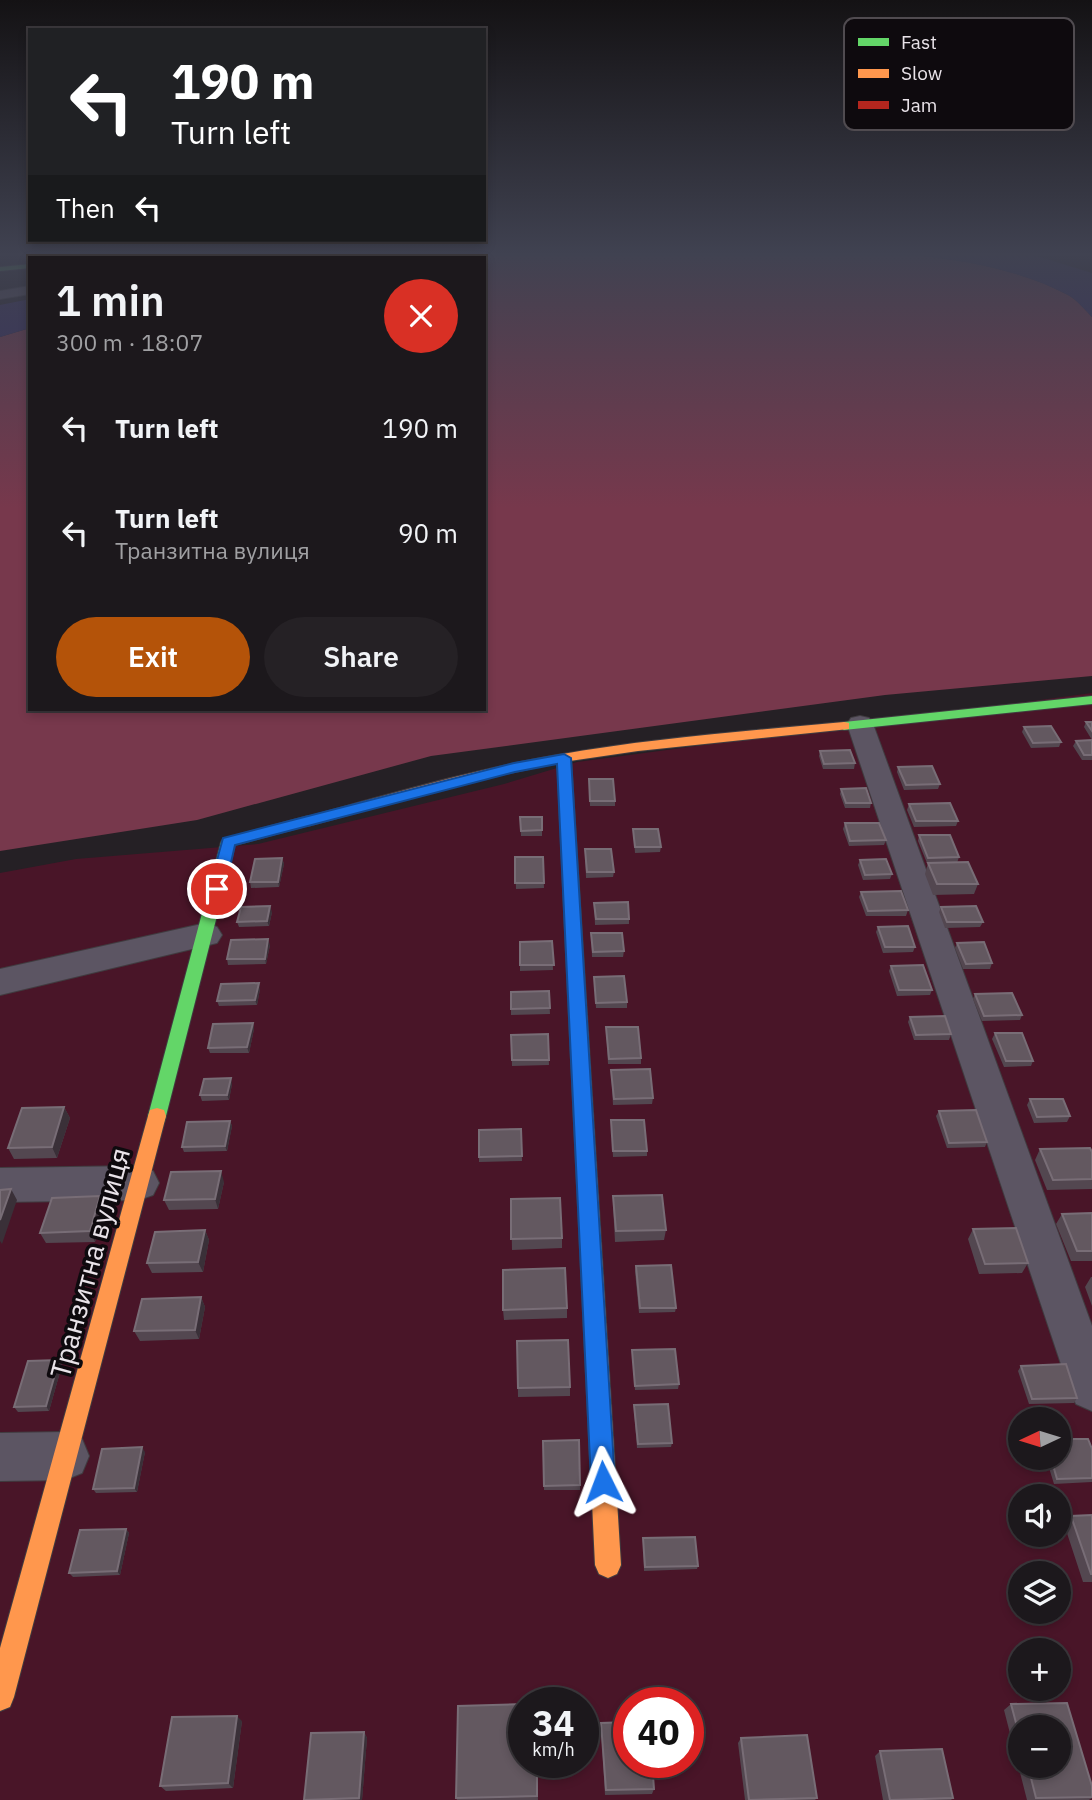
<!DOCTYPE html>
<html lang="en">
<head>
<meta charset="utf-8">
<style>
  :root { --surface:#1c181c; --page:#252125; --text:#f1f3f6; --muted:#a0a0a3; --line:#3a373b; --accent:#b45309 }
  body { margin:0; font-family:"IBM Plex Sans",sans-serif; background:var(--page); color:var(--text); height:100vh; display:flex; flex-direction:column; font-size:26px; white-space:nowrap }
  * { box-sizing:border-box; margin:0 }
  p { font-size:23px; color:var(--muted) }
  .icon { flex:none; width:38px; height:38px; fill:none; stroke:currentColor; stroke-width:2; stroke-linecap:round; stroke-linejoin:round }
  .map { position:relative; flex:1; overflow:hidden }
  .drawer { position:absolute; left:28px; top:256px; width:458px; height:455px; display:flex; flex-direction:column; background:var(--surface); border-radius:0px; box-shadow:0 4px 10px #0003,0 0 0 2px var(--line) }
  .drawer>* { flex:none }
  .hud { position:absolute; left:28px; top:28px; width:458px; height:214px; border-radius:0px; box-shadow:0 4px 10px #0003,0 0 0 2px var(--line); background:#202124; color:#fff; overflow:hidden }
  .needle { width:46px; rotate:266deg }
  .tools { position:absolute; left:1008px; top:1407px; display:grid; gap:14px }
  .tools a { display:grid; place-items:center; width:63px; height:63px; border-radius:50%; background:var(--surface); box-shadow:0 4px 10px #0003,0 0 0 2px var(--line); font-size:35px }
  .speed { position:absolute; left:508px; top:1687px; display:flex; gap:14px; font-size:35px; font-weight:700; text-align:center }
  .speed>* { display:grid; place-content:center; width:91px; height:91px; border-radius:50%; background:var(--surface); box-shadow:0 4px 10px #0003,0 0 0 2px var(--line); line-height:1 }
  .speed small { font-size:18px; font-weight:400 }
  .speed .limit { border:10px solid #d22; background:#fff; color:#111 }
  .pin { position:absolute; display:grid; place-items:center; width:60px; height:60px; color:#fff; margin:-30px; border:4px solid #fff; border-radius:50%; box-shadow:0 2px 7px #0007 }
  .me { position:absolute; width:77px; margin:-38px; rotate:357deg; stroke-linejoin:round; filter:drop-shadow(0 0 5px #0008) }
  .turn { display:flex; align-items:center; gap:24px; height:147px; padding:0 28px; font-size:32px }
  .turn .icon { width:91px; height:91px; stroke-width:2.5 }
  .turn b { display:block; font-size:49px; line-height:60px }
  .then { display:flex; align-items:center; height:66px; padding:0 28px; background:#0003; gap:14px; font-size:26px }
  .round { display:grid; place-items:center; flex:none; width:74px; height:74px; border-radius:37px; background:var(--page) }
  .head { display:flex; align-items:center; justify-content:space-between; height:119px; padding:0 28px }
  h1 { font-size:42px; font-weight:600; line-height:52px }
  .action { display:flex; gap:14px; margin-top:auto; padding:14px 28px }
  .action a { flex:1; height:80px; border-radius:42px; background:var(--accent); color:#fff; font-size:28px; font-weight:600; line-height:80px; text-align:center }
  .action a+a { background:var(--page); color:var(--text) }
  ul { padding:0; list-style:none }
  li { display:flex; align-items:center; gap:21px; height:105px; padding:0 28px }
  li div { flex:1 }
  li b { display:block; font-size:26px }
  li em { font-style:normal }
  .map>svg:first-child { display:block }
  .green { fill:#491528; fill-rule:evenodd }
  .forest { fill:#77384c }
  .water { fill:#352a62 }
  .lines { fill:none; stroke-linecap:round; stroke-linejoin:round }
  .street-casing { stroke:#403c40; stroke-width:2 }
  .fast-casing { stroke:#403c40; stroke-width:2 }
  .slow-casing { stroke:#403c40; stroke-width:2 }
  .jam-casing { stroke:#403c40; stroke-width:2 }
  .street { fill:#5c5563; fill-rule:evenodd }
  .fast { fill:#63d668; fill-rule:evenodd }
  .slow { fill:#ff974d; fill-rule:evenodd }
  .jam { fill:#b3261e; fill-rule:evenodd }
  .wall { fill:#534750; fill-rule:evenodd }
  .shaded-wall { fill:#3a3038 }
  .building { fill:#635860; stroke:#786d76; stroke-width:2 }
  .route { fill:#1a73e8; stroke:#114b97; stroke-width:2 }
  .labels { text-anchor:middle; stroke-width:7; stroke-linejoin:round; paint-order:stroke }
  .near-street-label { font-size:28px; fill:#e9e3e9; stroke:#0e0a0e }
  .key { fill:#0e0a0e; stroke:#504b50; stroke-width:2 }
  .key-label { font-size:19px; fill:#e9e3e9 }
</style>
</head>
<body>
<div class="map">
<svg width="1092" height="1800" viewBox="0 0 1092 1800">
  <rect width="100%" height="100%" fill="#252025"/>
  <path class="green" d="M1092,693V1800H0V873L76,859L258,844L504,784L577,762ZM1020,1419H1059V1458H1020ZM1020,1496H1059V1535H1020ZM1020,1573H1059V1612H1020ZM1020,1650H1059V1689H1020ZM523,1703H583V1762H523ZM628,1703H688V1762H628ZM1020,1727H1059V1766H1020Z"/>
  <path class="forest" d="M419,256H922C970,261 1025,272 1068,295C1077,300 1085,310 1092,317V676L885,695L431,756L197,820L0,851V337L30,328V709H485V257H397Z"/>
  <path class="water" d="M922,256H1037L1092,273V317C1085,310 1077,300 1068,295C1025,272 970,261 922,256Z
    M30,299V328L0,337V305Z"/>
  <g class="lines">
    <g class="street-casing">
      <path id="street" d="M30,286V294L0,299V291Z
        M860,716L869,718L873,724L1092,1326V1411L1076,1404L1069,1388L847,724L851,718Z
        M206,923L217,927L222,935L217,943L0,995V969Z
        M139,1166L153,1171L159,1183L153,1195L139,1200L0,1202V1168Z
        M65,1432L82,1439L89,1456L82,1473L65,1480L0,1481V1433Z"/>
    </g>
    <g class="fast-casing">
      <path id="fast" d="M30,264V268L0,271V267Z
        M1092,696V704L844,730L837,726L844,722Z
        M308,816L315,821L313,824L235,845L166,1116L164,1122L157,1124L150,1122L148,1116L221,842L223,839Z"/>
    </g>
    <g class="slow-casing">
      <path id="slow" d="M844,722L849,723V729L638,751L556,763L464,783L308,826L301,821L303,818C387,795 471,770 557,755C652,738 748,731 844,722Z
        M577,992L583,993L586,998L621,1565L617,1574L608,1578L599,1574L595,1565L568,998L571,993Z
        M157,1108L164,1110L166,1116L14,1697L10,1707L0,1711V1648L148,1116L150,1110Z"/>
    </g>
    <g class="jam-casing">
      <path id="jam" d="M564,754L571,758L586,998L583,1003H571L568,998L557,758Z"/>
    </g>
    <use href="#street" class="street"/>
    <use href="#fast" class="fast"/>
    <use href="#slow" class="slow"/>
    <use href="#jam" class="jam"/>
  </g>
  <path class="wall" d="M1086,722H1092V740L1084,727Z
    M1024,727L1061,742L1059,747L1031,748L1022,732Z
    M1092,740V760H1082L1073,746L1076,741Z
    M820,751L855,763L854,769H823L819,756Z
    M898,767L940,784L938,789L904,790L897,772Z
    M589,779L615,801V806H590Z
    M841,789L871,803L870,808H845L840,794Z
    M909,804L958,821L956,826L914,827L907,810Z
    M520,817H542V836H521Z
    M845,823L886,840L884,845L849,846L843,829Z
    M633,829L661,847L660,852L635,853Z
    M919,835L959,857L957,863H927L918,841Z
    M585,849L614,872L613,877L586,878Z
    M515,857H543L544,888L516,889Z
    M282,858L284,864L279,887L251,888L250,882Z
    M860,860L892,874L890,879L863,880L858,865Z
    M928,863L978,884L974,894L933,895L925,874Z
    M861,892L908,910L906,916H866L859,897Z
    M594,903L629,919V924L595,925Z
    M941,907L983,922L980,927L945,928L939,912Z
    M272,912L269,926L239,927L237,922Z
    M878,927L915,947L913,952L883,953L876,932Z
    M591,933L624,951L623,957H592Z
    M552,941L553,970L520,971V942Z
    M957,943L992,963L990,969H963L955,948Z
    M270,945L266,964L228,965L227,959Z
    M891,966L932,990L930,995L897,996L889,971Z
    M594,977L627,1002V1008H596Z
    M260,989L257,1005L219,1006L217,1001Z
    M549,991L550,1014L511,1015V992Z
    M975,994L1022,1015L1020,1020L982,1021L973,999Z
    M910,1017L951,1034L949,1040H914L908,1022Z
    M253,1023L254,1029L249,1053H210L208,1048Z
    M606,1027L641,1058V1064H608Z
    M995,1033L1033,1061L1031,1066L1004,1067L992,1039Z
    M548,1034L549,1065L512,1066L511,1035Z
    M611,1070L653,1098L652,1104L613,1105Z
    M232,1084L229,1100L202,1101L200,1095Z
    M1030,1099L1070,1116L1067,1122L1034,1123L1027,1105Z
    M64,1107L70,1118L57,1158L14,1159L8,1148Z
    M939,1111L987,1142L985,1147L947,1148L936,1116Z
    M611,1120L647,1151V1156L613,1157Z
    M230,1121L232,1126L227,1151L184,1152L182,1147Z
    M521,1129L522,1161L479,1162V1157Z
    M1040,1149L1092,1152V1189L1047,1190L1035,1160Z
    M224,1182L218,1209L169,1210L164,1200Z
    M100,1196L105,1207L95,1242L46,1243L40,1233Z
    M613,1196L666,1230L664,1240L615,1242L613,1206Z
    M511,1199L562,1238V1248L512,1250Z
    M1092,1213V1261H1071L1056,1224L1062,1214Z
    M973,1229L1028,1263L1022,1273L979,1274L968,1239Z
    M205,1230L209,1240L203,1272L152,1273L147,1263Z
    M636,1266L676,1308L675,1312L639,1313L635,1271Z
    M1091,1277H1092V1306L1085,1287Z
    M201,1297L205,1307L199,1339L140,1341L134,1331Z
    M567,1308V1318L504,1320L503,1310Z
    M517,1341L570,1387V1396L518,1397Z
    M632,1350L679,1384L678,1389L635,1390Z
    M59,1360L62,1365L49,1411L18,1412L14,1407Z
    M1021,1366L1077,1398L1074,1403L1029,1404L1018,1371Z
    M634,1405L672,1443L671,1447L637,1448L634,1410Z
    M543,1441L580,1485V1490H544Z
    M1092,1449V1482L1054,1484L1046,1458H1059Z
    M145,1452L137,1492L96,1493L93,1489Z
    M1092,1515V1582H1083L1064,1524L1071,1516Z
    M126,1529L129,1533L120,1575L73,1577L69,1573Z
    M643,1538L698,1566L697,1569L644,1571Z
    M1011,1704L1092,1786V1798L1089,1800H1027L1004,1710ZM1020,1727L1059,1766H1020Z
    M242,1721L233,1788L166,1791L160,1786Z
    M601,1723L654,1789L652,1794L605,1795L601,1728Z
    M364,1732L367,1738L362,1800H304Z
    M741,1738L817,1798L815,1800H745L738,1743Z
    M880,1751L953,1798L951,1800H883L875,1756Z
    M537,1762L538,1800H457L456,1798Z"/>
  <path class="shaded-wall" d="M282,858L284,864L279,887L278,882Z
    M270,906L272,912L269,926L267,921Z
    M268,939L270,945L266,964L265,959Z
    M259,983L260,989L257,1005L255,1000Z
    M253,1023L254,1029L249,1053L247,1047Z
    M231,1078L232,1084L229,1100L227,1095Z
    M64,1107L70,1118L57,1158L52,1147Z
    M230,1121L232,1126L227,1151L225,1146Z
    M221,1171L224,1182L218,1209L215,1199Z
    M11,1189L17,1200L2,1244L0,1241V1220Z
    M100,1196L105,1207L95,1242L90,1231Z
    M205,1230L209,1240L203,1272L198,1262Z
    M201,1297L205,1307L199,1339L195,1330Z
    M59,1360L62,1365L49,1411L46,1406Z
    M142,1447L145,1452L137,1492L134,1488Z
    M126,1529L129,1533L120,1575L117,1571Z
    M237,1716L242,1721L233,1788L228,1783Z
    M364,1732L367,1738L362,1800H360L359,1798Z"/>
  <path class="building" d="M1086,722H1092V731Z
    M1051,726L1061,742L1033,743L1024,727Z
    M1092,740V755H1084L1076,741Z
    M850,750L855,763L824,764L820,751Z
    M932,766L940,784L906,785L898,767Z
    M589,779H613L615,801H590Z
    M866,788L871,803H846L841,789Z
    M950,803L958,821H916L909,804Z
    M520,817H542V830L521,831Z
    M845,823H879L886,840L850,841Z
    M633,829H658L661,847H635Z
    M919,835H950L959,857L928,858Z
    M585,849H611L614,872H587Z
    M515,857H543L544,883H515Z
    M282,858L278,882H250L255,859Z
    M886,859L892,874L865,875L860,860Z
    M968,862L978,884H937L928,863Z
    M901,891L908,910L868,911L861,892Z
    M628,902L629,919H596L594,903Z
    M270,906L267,921L237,922L241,907Z
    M976,906L983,922H947L941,907Z
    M908,926L915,947H885L878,927Z
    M591,933H622L624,951L593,952Z
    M268,939L265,959H227L231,940Z
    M552,941L554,965H520V942Z
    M984,942L992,963L966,964L957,943Z
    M923,965L932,990H899L891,966Z
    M624,976L627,1002L596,1003L594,977Z
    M259,983L255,1000L217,1001L221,984Z
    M549,991L550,1008L511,1009V992Z
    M1012,993L1022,1015L984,1016L975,994Z
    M945,1016L951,1034L916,1035L910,1017Z
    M253,1023L247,1047L208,1048L213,1024Z
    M606,1027H638L641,1058L609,1059Z
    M995,1033H1022L1033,1061H1006Z
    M548,1034L549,1060H512L511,1035Z
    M650,1069L653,1098L614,1099L611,1070Z
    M231,1078L227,1095H200L204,1079Z
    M1030,1099H1063L1070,1116L1037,1117Z
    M64,1107L52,1147L8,1148L22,1108Z
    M976,1110L987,1142L949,1143L939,1111Z
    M611,1120H644L647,1151H613Z
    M230,1121L225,1146L182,1147L187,1122Z
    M521,1129L522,1156L479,1157V1130Z
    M1090,1148L1092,1152V1179L1053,1180L1040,1149Z
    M221,1171L215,1199L164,1200L171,1172Z
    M11,1189L0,1220V1190Z
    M662,1195L666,1230L616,1231L613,1196Z
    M100,1196L90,1231L40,1233L52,1198Z
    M560,1198L562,1238L511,1239V1199Z
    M1092,1213V1251H1077L1062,1214Z
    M1016,1228L1028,1263L985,1264L973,1229Z
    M205,1230L198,1262L147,1263L155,1232Z
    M671,1265L676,1308H640L636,1266Z
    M565,1268L567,1308L503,1310V1270Z
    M201,1297L195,1330L134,1331L142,1299Z
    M568,1340L570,1387L518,1388L517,1341Z
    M675,1349L679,1384L635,1386L632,1350Z
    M59,1360L46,1406L14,1407L28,1361Z
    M1066,1364L1077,1398L1032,1399L1021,1366Z
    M668,1404L672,1443L638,1444L634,1405Z
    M1059,1439H1088L1092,1449V1478L1057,1479L1051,1458H1059Z
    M579,1440L580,1485L544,1486L543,1441Z
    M142,1447L134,1488L93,1489L102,1449Z
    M1092,1515V1574H1091L1071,1516Z
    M126,1529L117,1571L69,1573L80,1530Z
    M695,1537L698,1566L645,1567L643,1538Z
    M1067,1703L1092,1786V1797L1036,1798L1028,1766H1059V1727H1020V1738L1011,1704Z
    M523,1704V1762H537V1796L456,1798L458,1706Z
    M237,1716L228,1783L160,1786L172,1717Z
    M628,1722V1762H652L654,1789L606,1790L601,1723Z
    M364,1732L359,1798L304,1800L311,1733Z
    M807,1735L817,1798L749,1800L741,1738Z
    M942,1749L953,1798L890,1800L880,1751Z"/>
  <linearGradient id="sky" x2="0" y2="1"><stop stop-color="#141214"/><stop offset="0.5" stop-color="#404251"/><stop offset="1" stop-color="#404251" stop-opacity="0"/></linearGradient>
  <rect width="1092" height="508" fill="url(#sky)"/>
  <path class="route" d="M564,754L571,758L615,1482L612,1490L603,1494L595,1490L591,1482L557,764L515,772L235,845L225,889L217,894L209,889L223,838L514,763Z"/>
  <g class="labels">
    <g class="near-street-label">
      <text transform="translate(90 1263) rotate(-75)" y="10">Транзитна вулиця</text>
    </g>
  </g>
  <rect x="844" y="18" width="230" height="112" rx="10" class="key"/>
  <rect x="858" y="38" width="31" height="8" fill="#63d668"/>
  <rect x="858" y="69" width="31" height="9" fill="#ff974d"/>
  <rect x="858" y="101" width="31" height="8" fill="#b3261e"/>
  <g class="key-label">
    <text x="901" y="49">Fast</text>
    <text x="901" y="80">Slow</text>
    <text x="901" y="112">Jam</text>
  </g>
</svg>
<div class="tools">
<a><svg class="needle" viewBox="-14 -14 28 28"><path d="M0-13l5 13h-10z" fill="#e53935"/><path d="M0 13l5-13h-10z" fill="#a0a0a3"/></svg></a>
<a><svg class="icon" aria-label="sound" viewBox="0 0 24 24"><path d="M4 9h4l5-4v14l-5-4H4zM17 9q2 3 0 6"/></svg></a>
<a><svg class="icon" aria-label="layers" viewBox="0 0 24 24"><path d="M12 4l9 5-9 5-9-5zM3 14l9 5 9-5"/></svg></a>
<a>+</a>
<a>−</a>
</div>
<div class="speed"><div>34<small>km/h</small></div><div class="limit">40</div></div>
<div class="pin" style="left:217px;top:889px;background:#d93025"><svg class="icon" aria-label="arrive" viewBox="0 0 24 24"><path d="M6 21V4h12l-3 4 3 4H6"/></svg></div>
<svg class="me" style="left:603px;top:1482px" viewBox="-20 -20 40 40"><path d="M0-17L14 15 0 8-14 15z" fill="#1a73e8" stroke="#fff" stroke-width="4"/></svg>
<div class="hud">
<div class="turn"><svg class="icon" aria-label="left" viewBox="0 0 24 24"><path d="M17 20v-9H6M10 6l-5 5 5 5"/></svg><div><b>190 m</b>Turn left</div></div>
<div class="then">Then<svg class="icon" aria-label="left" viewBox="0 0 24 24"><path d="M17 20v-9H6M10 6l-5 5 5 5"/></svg></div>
</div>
<section class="drawer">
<div class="head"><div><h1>1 min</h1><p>300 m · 18:07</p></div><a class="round" style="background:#d93025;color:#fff"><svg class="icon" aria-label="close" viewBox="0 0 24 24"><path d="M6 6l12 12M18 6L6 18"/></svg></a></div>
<ul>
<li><svg class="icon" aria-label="left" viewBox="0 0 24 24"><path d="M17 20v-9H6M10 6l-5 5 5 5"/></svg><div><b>Turn left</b></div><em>190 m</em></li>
<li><svg class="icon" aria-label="left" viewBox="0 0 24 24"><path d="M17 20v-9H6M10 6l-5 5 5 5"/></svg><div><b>Turn left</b><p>Транзитна вулиця</p></div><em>90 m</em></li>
</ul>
<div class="action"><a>Exit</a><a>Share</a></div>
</section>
</div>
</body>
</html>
